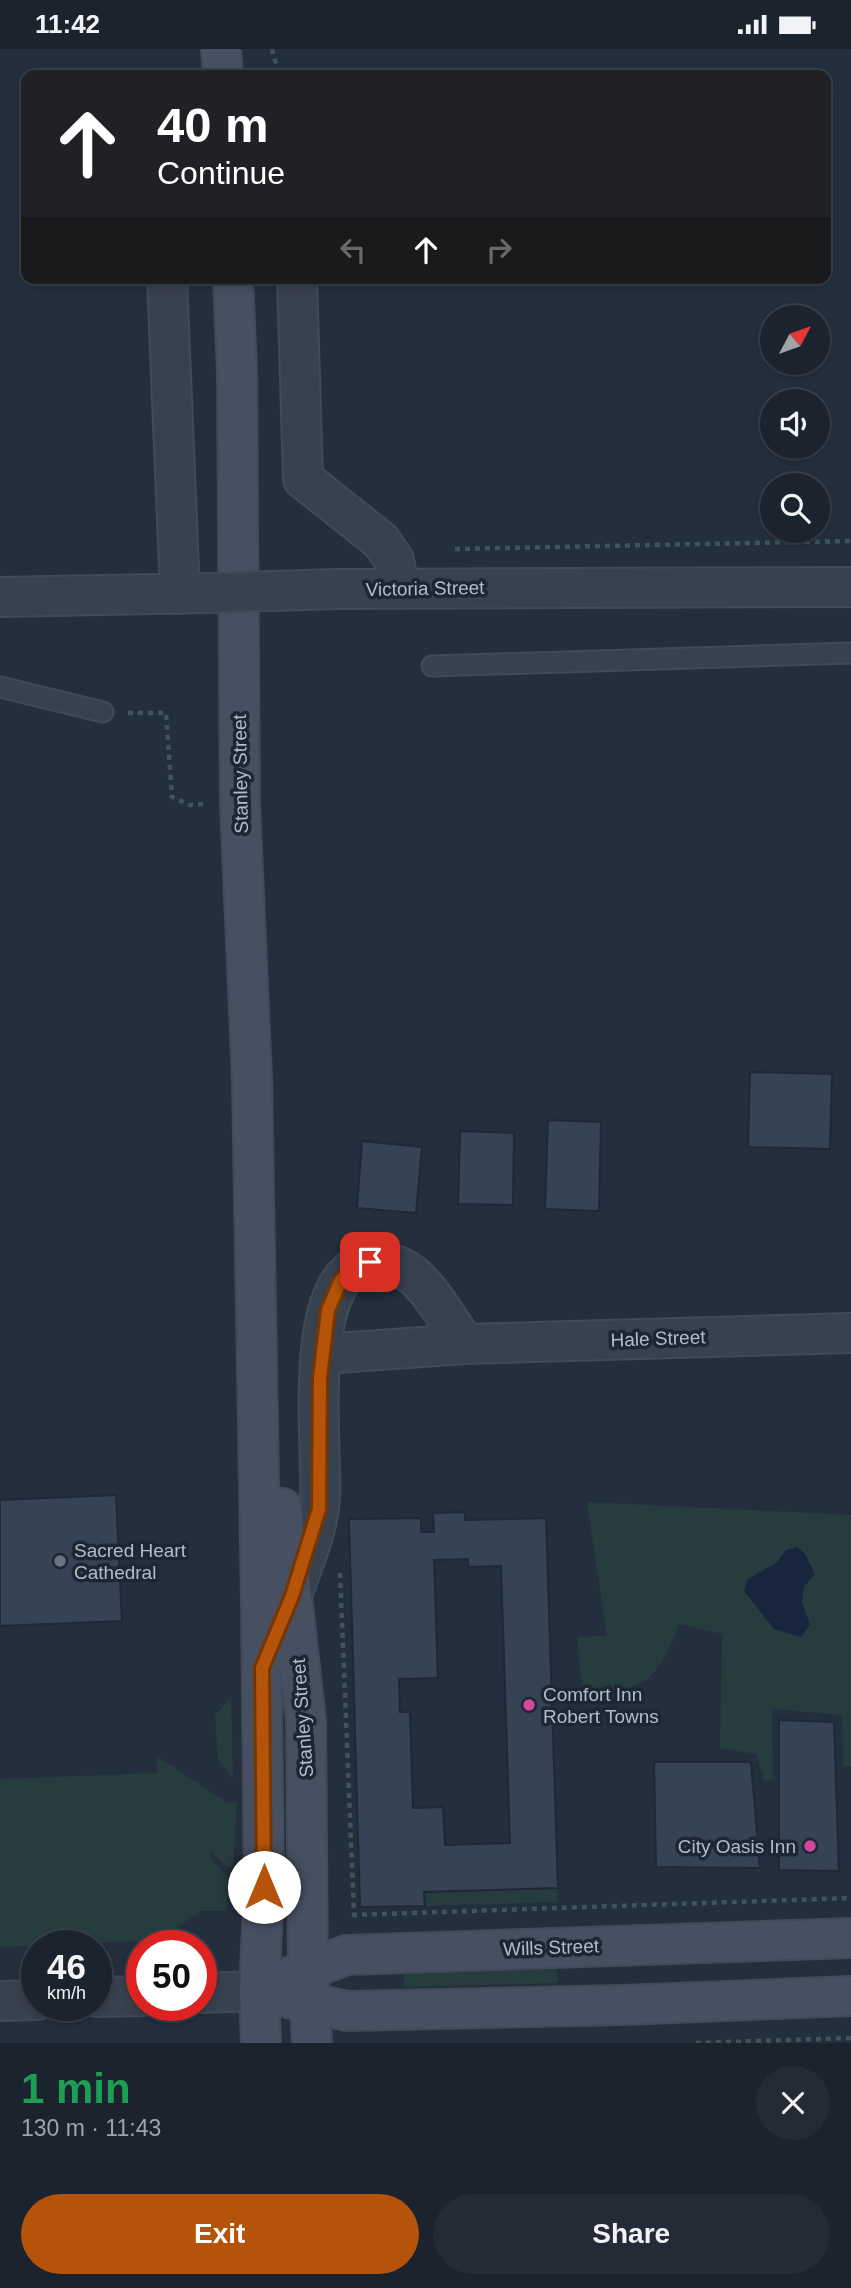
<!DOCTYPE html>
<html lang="en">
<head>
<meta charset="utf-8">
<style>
  :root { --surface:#1b232e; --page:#242b36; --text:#f1f3f6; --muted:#a0a4aa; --line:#39404a; --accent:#b45309 }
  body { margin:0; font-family:Helvetica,sans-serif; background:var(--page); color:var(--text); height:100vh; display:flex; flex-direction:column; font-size:26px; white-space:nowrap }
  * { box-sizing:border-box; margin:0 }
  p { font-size:23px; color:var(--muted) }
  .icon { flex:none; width:38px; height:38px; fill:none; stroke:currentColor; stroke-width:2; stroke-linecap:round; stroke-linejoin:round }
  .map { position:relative; height:1994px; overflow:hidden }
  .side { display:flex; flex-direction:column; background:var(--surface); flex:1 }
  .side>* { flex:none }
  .guide { position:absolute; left:21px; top:21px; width:810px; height:214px; border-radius:14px; box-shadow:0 4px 10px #0003,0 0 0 2px var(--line); background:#202124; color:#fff; overflow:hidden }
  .needle { width:46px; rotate:49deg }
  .buttons { position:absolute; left:760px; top:256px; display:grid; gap:14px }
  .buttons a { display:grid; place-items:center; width:70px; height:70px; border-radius:50%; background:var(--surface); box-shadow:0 4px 10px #0003,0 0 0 2px var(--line); font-size:35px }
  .speed { position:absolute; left:21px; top:1881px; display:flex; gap:14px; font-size:35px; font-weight:700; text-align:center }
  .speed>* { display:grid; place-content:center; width:91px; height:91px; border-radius:50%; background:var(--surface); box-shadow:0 4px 10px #0003,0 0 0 2px var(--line); line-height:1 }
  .speed small { font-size:18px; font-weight:400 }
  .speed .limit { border:10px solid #d22; background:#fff; color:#111 }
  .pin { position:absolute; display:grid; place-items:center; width:60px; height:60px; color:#fff; margin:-30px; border-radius:14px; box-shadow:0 4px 10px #0006 }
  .me { position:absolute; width:77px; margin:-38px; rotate:0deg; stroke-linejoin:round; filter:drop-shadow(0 0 5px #0008) }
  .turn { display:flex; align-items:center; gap:24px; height:147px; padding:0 21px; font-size:32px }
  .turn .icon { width:91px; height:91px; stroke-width:2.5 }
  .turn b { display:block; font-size:49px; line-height:60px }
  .lanes { display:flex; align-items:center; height:66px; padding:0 21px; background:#0003; justify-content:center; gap:35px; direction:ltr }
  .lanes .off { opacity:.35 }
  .round { display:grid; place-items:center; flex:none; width:74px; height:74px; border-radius:37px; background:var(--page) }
  .head { display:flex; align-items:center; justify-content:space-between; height:119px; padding:0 21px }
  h1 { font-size:42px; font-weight:800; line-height:52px; color:#1e9e55 }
  .cta { display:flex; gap:14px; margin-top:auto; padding:14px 21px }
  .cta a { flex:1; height:80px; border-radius:42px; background:var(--accent); color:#fff; font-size:28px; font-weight:800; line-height:80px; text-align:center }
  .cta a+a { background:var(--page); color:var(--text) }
  .status { display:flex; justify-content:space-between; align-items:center; height:49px; padding:0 35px; background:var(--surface); direction:ltr }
  .status svg { height:19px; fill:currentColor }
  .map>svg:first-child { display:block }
  .green { fill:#263c3f }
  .water { fill:#17263c }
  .building { fill:#364354; stroke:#1f2835; stroke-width:2; fill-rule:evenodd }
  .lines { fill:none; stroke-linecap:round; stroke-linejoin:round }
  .service-casing { stroke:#414a57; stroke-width:23 }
  .minor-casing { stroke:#414a57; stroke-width:42 }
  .secondary-casing { stroke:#414a57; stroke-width:42 }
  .path { stroke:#3f5557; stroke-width:4.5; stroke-dasharray:5 5; stroke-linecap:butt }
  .service { stroke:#38414e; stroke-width:19 }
  .minor { stroke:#38414e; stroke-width:38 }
  .secondary { stroke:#465061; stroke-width:38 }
  .minor-bridge-casing { stroke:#414a57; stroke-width:42; stroke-linecap:butt }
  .minor-bridge { stroke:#38414e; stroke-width:38 }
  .route-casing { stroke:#753606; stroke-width:18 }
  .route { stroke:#b45309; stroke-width:12 }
  .worship-dot { fill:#6b7280; stroke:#1d2633; stroke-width:2.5 }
  .hotel-dot { fill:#d1479c; stroke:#1d2633; stroke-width:2.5 }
  .labels { text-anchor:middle; stroke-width:7; stroke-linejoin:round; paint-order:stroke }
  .street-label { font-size:19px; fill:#b4bcc9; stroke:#1d2633 }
  .poi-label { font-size:19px; fill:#b4bcc9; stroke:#1d2633; text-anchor:start }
</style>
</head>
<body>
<div class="status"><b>11:42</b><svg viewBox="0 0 49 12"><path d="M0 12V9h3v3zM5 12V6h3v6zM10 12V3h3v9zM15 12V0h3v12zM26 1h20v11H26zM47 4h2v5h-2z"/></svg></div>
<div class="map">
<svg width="851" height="1994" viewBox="0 0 851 1994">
  <rect width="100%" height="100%" fill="#242f3e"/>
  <path class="green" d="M587,1453L851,1466V1717H843L842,1666L772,1660L773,1730L764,1732L756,1705L720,1699L722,1585L679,1575C656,1634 646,1640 583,1648L577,1588L607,1587Z
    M231,1648L233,1730L218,1711L215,1666Z
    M157,1707L226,1753L237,1754L233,1818L225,1816L211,1803L212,1811L230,1831L226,1862H200L160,1891L0,1898V1730L157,1724Z
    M558,1839V1853L425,1857L424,1843Z
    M557,1920V1934L404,1938L403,1924Z"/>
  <path class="water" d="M797,1498L805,1505L815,1525L804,1538L802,1553L810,1576L801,1588L774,1580L744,1542L747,1531L777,1513L786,1501Z"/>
  <path class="building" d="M750,1023L832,1025L830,1100L748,1098Z
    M548,1071L601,1073L599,1162L545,1160Z
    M460,1082L514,1084L513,1156L458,1155Z
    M362,1092L422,1098L416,1164L357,1159Z
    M116,1446L122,1572L0,1577V1451Z
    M465,1463V1471L546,1469L558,1839L424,1843L425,1857L360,1858L349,1470L421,1469V1483H434L433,1464ZM468,1510V1518L501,1517L510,1794L445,1796L443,1758L413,1759L410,1663H400L399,1630L438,1629L434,1511Z
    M779,1671L834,1673L839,1822L779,1821Z
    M654,1713H751L760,1819L656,1818Z"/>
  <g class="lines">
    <g class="service-casing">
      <path id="service" d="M432,617L851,604
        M0,638L103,663"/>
    </g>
    <g class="minor-casing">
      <path id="minor" d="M167,229L180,545
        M297,229L303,430L381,492L394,511L399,539
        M338,540L851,538
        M0,548L204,544
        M322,1305L465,1295L851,1284
        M292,1547C302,1516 318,1482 320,1450C323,1399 301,1232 364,1215C382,1210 399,1215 414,1227C434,1245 449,1273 465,1295
        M201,1944L259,1942
        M96,1948L142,1947
        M0,1952L37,1951"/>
    </g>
    <g class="secondary-casing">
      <path id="secondary" d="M221,0L223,26
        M233,229L237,322L240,755L252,1030L261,1550L264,1838L259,1942L261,1994
        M282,1459L306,1672L308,1920L312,1994
        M287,1929L346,1906L851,1889
        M288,1949L347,1962L623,1956L851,1947"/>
    </g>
    <path class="path" d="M272,0L279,26
      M455,500L851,492
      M128,664H166L172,748L190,756L204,755
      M340,1524L354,1865
      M352,1866L851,1849
      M696,1994L851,1989"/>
    <use href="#service" class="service"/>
    <use href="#minor" class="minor"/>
    <use href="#secondary" class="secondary"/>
    <g class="minor-bridge-casing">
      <path id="minor-bridge" d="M208,544L338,540"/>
    </g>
    <use href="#minor-bridge" class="minor-bridge"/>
  </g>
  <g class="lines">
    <g class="route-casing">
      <path id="route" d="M264,1838L262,1619L292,1547L319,1460L320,1329L328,1261L341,1231L355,1217L370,1213"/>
    </g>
    <use href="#route" class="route"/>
  </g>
  <circle class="worship-dot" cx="60" cy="1512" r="7"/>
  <g class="hotel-dot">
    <circle cx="529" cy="1656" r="7"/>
    <circle cx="810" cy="1797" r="7"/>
  </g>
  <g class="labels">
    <g class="street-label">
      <text transform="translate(425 539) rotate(-1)" y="7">Victoria Street</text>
      <text transform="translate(240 725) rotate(-91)" y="7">Stanley Street</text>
      <text transform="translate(658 1289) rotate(-2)" y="7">Hale Street</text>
      <text transform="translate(302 1669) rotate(-94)" y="7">Stanley Street</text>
      <text transform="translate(551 1898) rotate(-2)" y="7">Wills Street</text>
    </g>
    <g class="poi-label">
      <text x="74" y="1508">Sacred Heart<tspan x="74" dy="22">Cathedral</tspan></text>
      <text x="543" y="1652">Comfort Inn<tspan x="543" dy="22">Robert Towns</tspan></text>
      <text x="796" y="1804" text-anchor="end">City Oasis Inn</text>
    </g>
  </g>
</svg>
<div class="buttons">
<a><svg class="needle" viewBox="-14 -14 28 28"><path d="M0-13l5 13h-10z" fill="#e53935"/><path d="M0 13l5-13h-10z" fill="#a0a4aa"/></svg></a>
<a><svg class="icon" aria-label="sound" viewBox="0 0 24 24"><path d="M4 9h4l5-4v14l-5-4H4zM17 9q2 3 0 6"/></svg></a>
<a><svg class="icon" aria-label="search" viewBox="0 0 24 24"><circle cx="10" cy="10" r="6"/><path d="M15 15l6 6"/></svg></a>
</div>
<div class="speed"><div>46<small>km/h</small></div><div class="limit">50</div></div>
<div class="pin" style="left:370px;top:1213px;background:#d93025"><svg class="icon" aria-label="arrive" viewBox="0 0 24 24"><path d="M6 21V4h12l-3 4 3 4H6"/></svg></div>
<svg class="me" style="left:264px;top:1838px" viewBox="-20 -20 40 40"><circle r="19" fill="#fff"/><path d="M0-13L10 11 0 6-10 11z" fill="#b45309"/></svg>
<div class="guide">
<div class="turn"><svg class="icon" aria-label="ahead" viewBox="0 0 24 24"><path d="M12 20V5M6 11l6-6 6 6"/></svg><div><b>40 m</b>Continue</div></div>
<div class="lanes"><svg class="icon off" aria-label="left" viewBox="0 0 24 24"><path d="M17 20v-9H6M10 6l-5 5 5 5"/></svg><svg class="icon" aria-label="ahead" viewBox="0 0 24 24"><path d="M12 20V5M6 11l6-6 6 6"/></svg><svg class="icon off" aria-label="right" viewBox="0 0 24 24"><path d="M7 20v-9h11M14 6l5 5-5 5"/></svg></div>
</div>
</div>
<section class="side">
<div class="head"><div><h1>1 min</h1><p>130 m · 11:43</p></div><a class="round"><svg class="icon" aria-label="close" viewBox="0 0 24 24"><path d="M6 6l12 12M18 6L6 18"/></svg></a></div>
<div class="cta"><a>Exit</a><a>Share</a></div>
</section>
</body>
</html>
